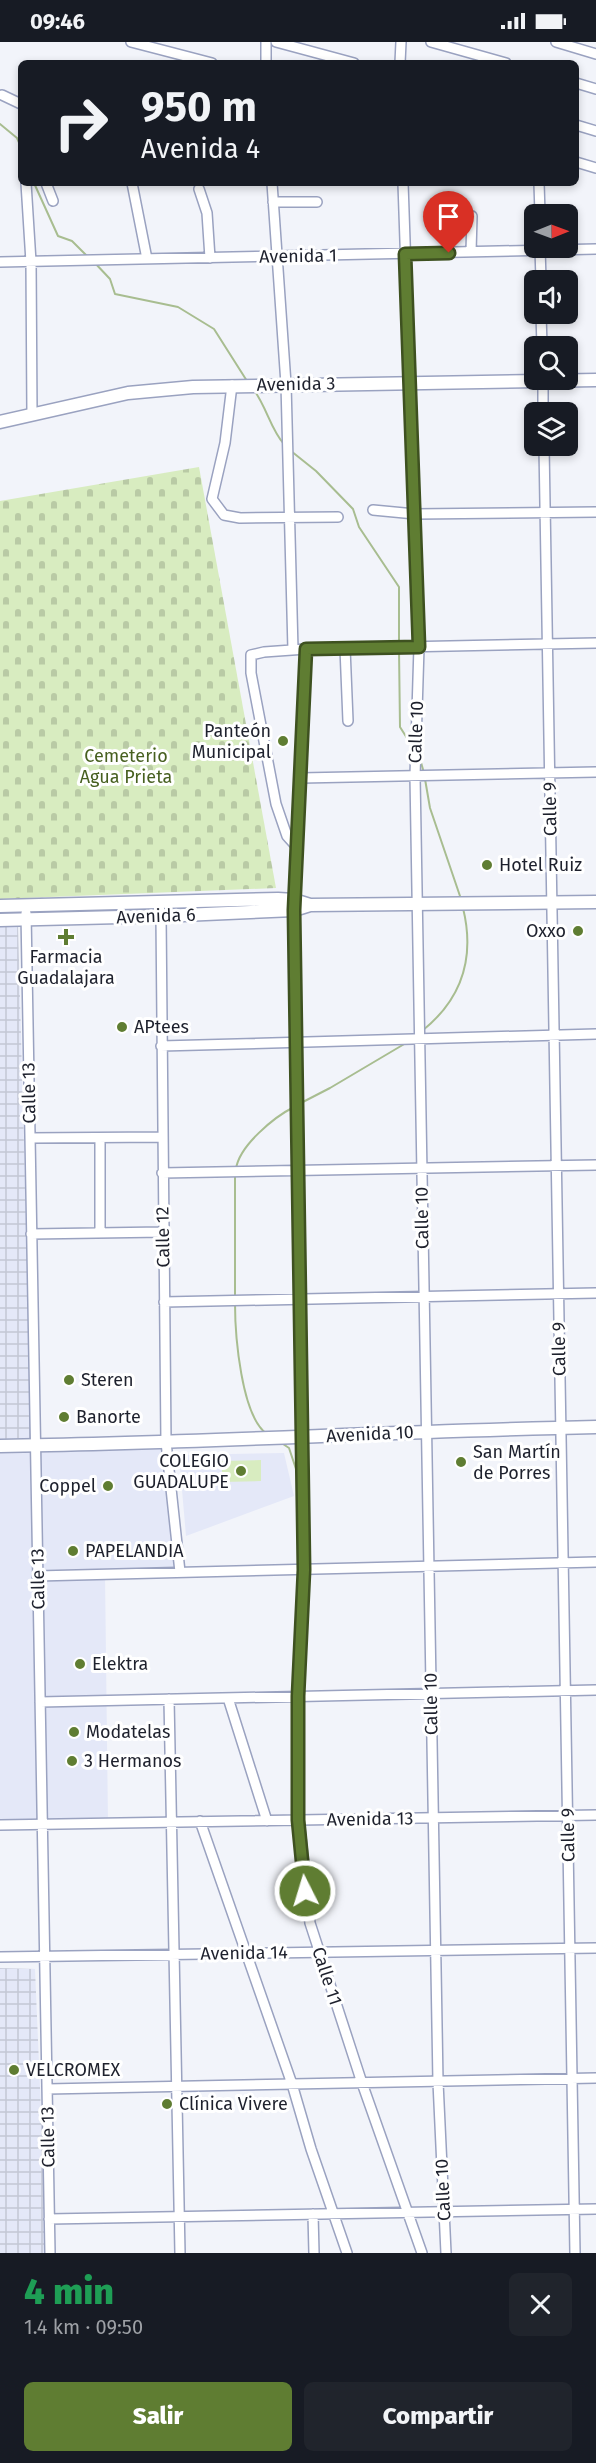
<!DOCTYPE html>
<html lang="es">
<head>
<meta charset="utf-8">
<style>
  :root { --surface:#171b24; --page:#20242c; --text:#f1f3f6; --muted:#9ea1a6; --accent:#5f7d32 }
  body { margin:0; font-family:"Fira Sans",sans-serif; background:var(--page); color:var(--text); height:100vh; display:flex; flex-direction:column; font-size:22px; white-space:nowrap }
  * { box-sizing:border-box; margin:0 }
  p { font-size:20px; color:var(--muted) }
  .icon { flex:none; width:33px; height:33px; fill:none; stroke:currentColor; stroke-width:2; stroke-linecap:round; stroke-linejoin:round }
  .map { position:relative; height:2211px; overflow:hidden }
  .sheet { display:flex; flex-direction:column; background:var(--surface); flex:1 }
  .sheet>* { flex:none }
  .banner { position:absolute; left:18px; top:18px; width:561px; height:126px; border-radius:9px; box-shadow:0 3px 9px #0003; background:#171b24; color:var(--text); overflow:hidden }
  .needle { width:39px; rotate:89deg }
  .controls { position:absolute; left:524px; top:162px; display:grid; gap:12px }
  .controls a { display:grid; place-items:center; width:54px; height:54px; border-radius:9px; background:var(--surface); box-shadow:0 3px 9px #0003; font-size:30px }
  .pin { position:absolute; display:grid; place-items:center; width:51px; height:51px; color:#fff; margin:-62px -26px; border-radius:50% 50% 50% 0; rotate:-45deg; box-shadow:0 0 6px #0007 }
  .pin .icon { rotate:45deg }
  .me { position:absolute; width:66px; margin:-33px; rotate:355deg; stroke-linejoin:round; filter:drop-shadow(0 0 4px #0008) }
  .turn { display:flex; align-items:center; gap:21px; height:126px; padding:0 24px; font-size:27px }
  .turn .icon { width:78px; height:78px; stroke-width:2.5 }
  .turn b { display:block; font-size:42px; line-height:51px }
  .round { display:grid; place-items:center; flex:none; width:63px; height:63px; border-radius:9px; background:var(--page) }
  .headline { display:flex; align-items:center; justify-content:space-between; height:102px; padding:0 24px }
  h1 { font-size:36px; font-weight:800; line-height:45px; color:#1e9e55 }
  .cta { display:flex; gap:12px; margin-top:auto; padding:12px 24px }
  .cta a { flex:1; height:69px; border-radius:9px; background:var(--accent); color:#fff; font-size:24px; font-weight:800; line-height:69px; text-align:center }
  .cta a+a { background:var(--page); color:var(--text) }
  .status { display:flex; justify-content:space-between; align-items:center; height:42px; padding:0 30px; background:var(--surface); direction:ltr }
  .status svg { height:16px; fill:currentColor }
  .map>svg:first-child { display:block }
  .built { fill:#e4e8f8 }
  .industrial { fill:url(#industrial-grid) }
  .cemetery { fill:url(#cemetery-stones) }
  .park { fill:#d8ecc0 }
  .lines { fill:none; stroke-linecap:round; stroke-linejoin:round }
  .stream { stroke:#a8bd90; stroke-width:2 }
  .minor-casing { stroke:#9aa2c0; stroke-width:12 }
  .major-casing { stroke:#9aa2c0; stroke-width:15 }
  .minor { stroke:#fff; stroke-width:9 }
  .major { stroke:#fff; stroke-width:12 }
  .route-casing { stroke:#3e5120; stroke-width:15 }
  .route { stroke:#5f7d32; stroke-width:10 }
  .poi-dot { fill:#5f7d32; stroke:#fff; stroke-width:2 }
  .labels { text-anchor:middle; stroke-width:6; stroke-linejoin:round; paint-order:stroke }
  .street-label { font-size:18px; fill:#1e212d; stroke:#fff }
  .poi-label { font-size:18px; fill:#1e212d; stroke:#fff; text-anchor:start }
  .park-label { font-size:18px; fill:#476020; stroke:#fff }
</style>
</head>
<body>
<div class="status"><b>09:46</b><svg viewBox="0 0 49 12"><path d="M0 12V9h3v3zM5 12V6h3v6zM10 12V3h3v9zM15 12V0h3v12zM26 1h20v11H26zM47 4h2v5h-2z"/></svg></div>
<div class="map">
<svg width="596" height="2211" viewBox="0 0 596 2211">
  <defs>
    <pattern id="industrial-grid" width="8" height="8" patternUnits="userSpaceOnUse" patternTransform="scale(1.5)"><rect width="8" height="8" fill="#e4e8f8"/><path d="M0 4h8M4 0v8" fill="none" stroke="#c3c7d5"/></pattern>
    <pattern id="cemetery-stones" width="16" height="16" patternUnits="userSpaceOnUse" patternTransform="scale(1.5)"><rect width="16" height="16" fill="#d8ecc0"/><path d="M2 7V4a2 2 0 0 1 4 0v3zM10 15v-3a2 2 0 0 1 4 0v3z" fill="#b9caa5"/></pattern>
  </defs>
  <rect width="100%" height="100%" fill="#f2f4fa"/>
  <path class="built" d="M166,1400L180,1530L105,1532L108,1781L0,1783V1403Z
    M284,1411L294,1454L186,1494L179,1413Z"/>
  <path class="industrial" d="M0,883H18L32,1396L0,1397Z
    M0,1926L35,1927L47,2211H0Z"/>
  <path class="cemetery" d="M199,425L276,846L0,857V459Z"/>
  <path class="park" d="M261,1418V1439L222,1440V1419Z"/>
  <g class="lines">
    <path class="stream" d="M0,82L17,96L21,105
      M34,141L58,194L72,199L87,214
      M94,220L110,237L115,252L178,265L214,287L247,339
      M254,348C267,366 271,388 284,402
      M291,409L316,429L353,467L359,485L399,545V602
      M399,608L400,685L412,704
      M420,717L424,731
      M425,737L430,766L461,857
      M422,989C462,957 475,915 463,866
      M299,1062L330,1046L406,1001
      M236,1127C239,1104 274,1075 294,1065
      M235,1256V1132
      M235,1261C235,1292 241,1374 267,1392
      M280,1400L289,1406L298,1433
      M308,1482L310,1518"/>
    <g class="minor-casing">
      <path id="minor" d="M131,0L212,21
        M266,0V21
        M276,0L354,21
        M431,0L506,21
        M556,0L596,12
        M400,21L401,0
        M576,41L596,47
        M2,53L21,62
        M576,83L596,89
        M576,120L596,126
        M26,141L31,220L32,373
        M46,141L53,159
        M132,141L147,217
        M272,141L286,342L293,608
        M403,141L419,605L415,734L438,2040L446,2211
        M539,141L540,172
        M199,147L207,171L210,216
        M273,160H317
        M540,206L541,238
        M471,210L472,174
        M0,220L596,207
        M541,272L542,304
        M543,338V370
        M232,343L225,401L212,457L224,473L240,476L338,475
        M544,404L575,2211
        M373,468L415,472L596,470
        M345,606L348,679
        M306,607L294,868L304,1528L298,1654L299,1778L310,1881L362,2041L422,2211
        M301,736L596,730
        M296,804L287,794L276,762L251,631V613L264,610L306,607L596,601
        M158,860L161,874L166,1400L180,1530
        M26,871L50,2211
        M161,1004L596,992
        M30,1096L162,1095
        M100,1096V1191
        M162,1131L596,1123
        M31,1192L163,1190
        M164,1260L596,1251
        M37,1534L596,1520
        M228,1656L267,1779
        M169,1657L180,2211
        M40,1660L596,1648
        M200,1779L292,2042L311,2107L347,2211
        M0,1783L596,1773
        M0,1915L596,1906
        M47,2047L596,2036
        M313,2172L314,2211
        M49,2177L596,2167"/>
    </g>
    <g class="major-casing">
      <path id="major" d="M0,380L128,351L193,345L596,338
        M0,864L278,857L294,858L310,863
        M0,878L161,874L294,868L310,863L596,860
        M0,1404C199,1401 397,1389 596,1385"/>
    </g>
    <use href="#minor" class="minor"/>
    <use href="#major" class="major"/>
  </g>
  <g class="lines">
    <g class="route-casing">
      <path id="route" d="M305,1849L298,1778V1654L304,1528L294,868L306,607L419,605L405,212L449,211"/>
    </g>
    <use href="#route" class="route"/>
  </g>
  <g class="poi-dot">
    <circle cx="283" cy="699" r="6"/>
    <circle cx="487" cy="823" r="6"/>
    <circle cx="578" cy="889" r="6"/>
    <path d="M63 886h6v6h6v6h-6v6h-6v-6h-6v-6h6z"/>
    <circle cx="122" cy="985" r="6"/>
    <circle cx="69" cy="1338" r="6"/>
    <circle cx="64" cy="1375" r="6"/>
    <circle cx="461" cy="1420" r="6"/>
    <circle cx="241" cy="1429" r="6"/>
    <circle cx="108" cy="1444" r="6"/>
    <circle cx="73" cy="1509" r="6"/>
    <circle cx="80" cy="1622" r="6"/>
    <circle cx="74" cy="1690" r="6"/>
    <circle cx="72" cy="1719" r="6"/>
    <circle cx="14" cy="2028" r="6"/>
    <circle cx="167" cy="2062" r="6"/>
  </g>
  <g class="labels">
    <g class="street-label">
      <text transform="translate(298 214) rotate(-1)" y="6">Avenida 1</text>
      <text transform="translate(296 342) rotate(-1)" y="6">Avenida 3</text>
      <text transform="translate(416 690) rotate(-88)" y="6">Calle 10</text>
      <text transform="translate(550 767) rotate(-91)" y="6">Calle 9</text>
      <text transform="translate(156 874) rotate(-2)" y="6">Avenida 6</text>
      <text transform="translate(29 1051) rotate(-91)" y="6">Calle 13</text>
      <text transform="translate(422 1176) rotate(-91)" y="6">Calle 10</text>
      <text transform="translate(163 1195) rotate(-91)" y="6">Calle 12</text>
      <text transform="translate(559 1307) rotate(-91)" y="6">Calle 9</text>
      <text transform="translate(370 1392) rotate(-3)" y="6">Avenida 10</text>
      <text transform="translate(38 1537) rotate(-91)" y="6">Calle 13</text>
      <text transform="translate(431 1662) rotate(-91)" y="6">Calle 10</text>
      <text transform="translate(370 1777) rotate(-1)" y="6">Avenida 13</text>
      <text transform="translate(568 1793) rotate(-91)" y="6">Calle 9</text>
      <text transform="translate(244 1911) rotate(-1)" y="6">Avenida 14</text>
      <text transform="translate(327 1934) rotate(72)" y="6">Calle 11</text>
      <text transform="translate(48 2095) rotate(-91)" y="6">Calle 13</text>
      <text transform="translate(443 2148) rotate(-93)" y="6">Calle 10</text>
    </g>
    <g class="poi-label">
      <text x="271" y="695" text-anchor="end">Panteón<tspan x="271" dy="21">Municipal</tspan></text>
      <text x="499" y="829">Hotel Ruiz</text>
      <text x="566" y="895" text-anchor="end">Oxxo</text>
      <text x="66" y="921" text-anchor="middle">Farmacia<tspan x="66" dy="21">Guadalajara</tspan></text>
      <text x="134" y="991">APtees</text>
      <text x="81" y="1344">Steren</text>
      <text x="76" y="1381">Banorte</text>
      <text x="473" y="1416">San Martín<tspan x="473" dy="21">de Porres</tspan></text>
      <text x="229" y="1425" text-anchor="end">COLEGIO<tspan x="229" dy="21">GUADALUPE</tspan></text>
      <text x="96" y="1450" text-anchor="end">Coppel</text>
      <text x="85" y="1515">PAPELANDIA</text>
      <text x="92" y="1628">Elektra</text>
      <text x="86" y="1696">Modatelas</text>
      <text x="84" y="1725">3 Hermanos</text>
      <text x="26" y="2034">VELCROMEX</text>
      <text x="179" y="2068">Clínica Vivere</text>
    </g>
    <g class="park-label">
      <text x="126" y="720">Cemeterio<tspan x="126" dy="21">Agua Prieta</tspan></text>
    </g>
  </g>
</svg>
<div class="controls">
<a><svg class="needle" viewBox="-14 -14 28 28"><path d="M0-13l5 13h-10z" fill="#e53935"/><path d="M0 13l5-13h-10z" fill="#9ea1a6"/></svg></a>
<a><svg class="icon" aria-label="sound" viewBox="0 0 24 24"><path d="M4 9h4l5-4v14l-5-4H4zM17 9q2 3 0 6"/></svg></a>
<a><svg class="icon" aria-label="search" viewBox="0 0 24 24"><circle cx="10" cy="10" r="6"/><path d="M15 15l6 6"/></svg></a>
<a><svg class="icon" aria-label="layers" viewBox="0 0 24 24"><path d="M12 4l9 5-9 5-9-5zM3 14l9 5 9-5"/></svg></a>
</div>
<div class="pin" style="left:449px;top:211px;background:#d93025"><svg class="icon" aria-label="arrive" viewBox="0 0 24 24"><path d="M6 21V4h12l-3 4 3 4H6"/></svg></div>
<svg class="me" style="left:305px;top:1849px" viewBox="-20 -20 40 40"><circle r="17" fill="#5f7d32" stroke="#fff" stroke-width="3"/><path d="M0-11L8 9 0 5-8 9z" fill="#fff"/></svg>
<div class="banner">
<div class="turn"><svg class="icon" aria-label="right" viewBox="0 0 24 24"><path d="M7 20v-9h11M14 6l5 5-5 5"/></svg><div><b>950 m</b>Avenida 4</div></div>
</div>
</div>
<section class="sheet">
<div class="headline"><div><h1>4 min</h1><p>1.4 km · 09:50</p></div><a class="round"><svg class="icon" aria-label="close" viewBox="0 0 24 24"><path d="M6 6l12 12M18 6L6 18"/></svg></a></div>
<div class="cta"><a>Salir</a><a>Compartir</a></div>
</section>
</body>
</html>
